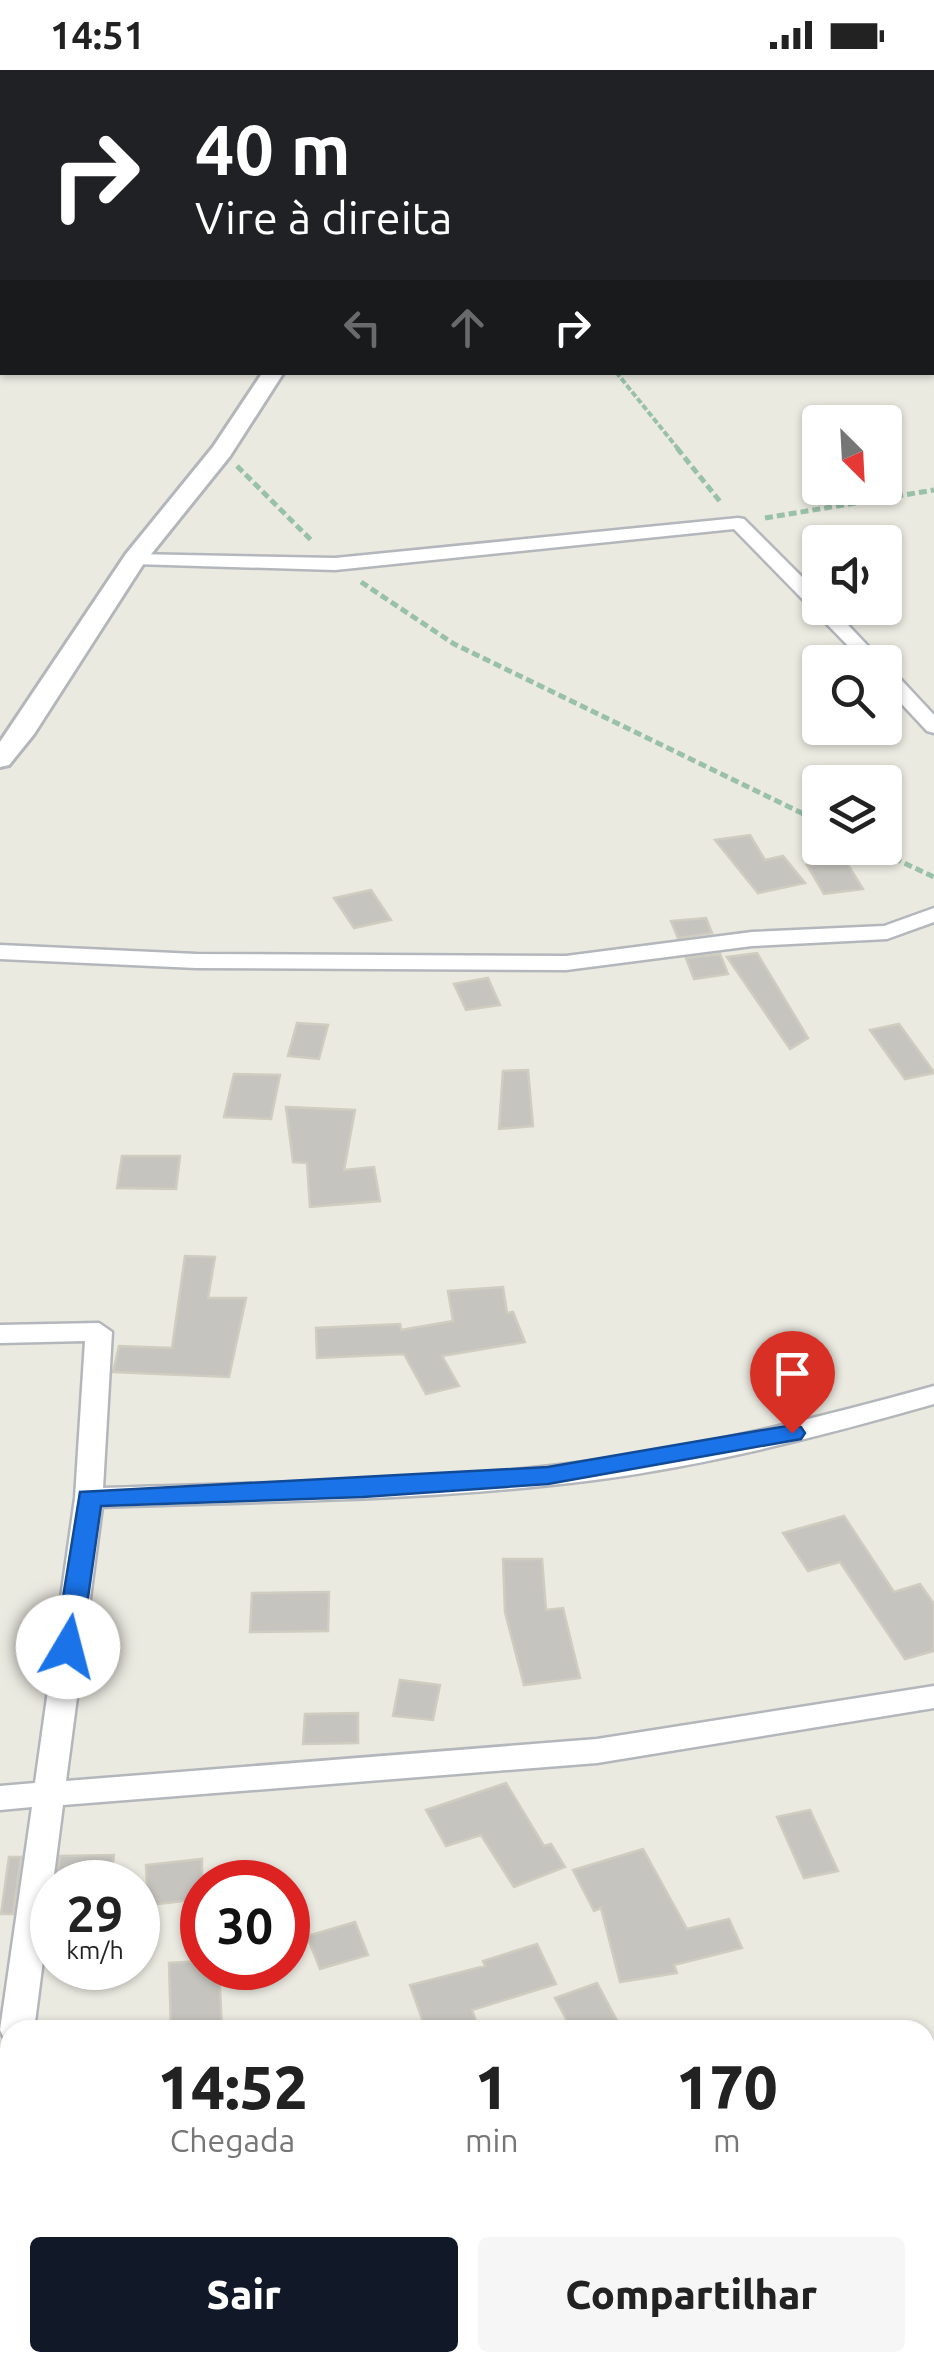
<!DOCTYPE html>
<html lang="pt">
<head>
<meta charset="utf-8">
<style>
  :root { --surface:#fff; --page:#f6f6f6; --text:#222; --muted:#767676; --accent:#111827 }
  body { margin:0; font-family:Ubuntu,sans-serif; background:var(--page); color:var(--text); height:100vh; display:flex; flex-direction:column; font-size:38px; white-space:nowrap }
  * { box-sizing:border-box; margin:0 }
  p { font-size:32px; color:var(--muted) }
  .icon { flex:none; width:55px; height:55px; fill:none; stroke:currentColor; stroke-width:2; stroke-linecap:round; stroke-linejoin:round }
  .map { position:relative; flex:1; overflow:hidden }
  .drawer { position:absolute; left:0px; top:1950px; width:935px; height:352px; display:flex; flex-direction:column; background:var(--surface); border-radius:30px 30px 0 0; box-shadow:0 2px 8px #0004 }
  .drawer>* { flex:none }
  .guide { position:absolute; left:0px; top:0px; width:935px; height:305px; box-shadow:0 2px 8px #0004; background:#202124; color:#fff; overflow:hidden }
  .needle { width:65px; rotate:156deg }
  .tools { position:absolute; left:802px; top:335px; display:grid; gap:20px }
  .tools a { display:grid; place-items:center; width:100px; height:100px; border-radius:10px; background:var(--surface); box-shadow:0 2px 8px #0004; font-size:50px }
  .speed { position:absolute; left:30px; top:1790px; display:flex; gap:20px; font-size:50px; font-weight:700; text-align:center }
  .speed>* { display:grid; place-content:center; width:130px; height:130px; border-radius:50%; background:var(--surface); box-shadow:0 2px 8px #0004; line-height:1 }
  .speed small { font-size:25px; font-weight:400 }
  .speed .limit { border:15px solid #d22; background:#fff; color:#111 }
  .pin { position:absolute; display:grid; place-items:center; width:85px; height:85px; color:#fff; margin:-102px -42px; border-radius:50% 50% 50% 0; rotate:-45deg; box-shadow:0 0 10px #0007 }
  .pin .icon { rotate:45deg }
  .me { position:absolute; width:110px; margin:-55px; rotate:8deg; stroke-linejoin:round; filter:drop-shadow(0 0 8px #0008) }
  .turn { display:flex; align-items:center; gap:35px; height:210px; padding:0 30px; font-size:45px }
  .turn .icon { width:130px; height:130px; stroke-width:2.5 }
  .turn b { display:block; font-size:70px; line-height:85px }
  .lanes { display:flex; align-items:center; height:95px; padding:0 30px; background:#0003; justify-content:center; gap:50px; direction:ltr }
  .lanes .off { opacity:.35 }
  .eta { display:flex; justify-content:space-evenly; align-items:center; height:170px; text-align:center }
  .eta b { font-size:60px; font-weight:800; line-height:70px }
  .action { display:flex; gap:20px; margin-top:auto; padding:20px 30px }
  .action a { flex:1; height:115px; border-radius:10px; background:var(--accent); color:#fff; font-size:40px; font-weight:800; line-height:115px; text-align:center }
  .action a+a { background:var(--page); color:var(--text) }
  .status { display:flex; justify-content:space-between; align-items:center; height:70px; padding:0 50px; background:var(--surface); direction:ltr }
  .status svg { height:28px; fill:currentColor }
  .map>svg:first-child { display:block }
  .building { fill:#c6c4be; stroke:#cfccc0; stroke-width:2.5 }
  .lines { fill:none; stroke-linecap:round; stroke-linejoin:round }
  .minor-casing { stroke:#b3b6bb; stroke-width:5 }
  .tertiary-casing { stroke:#b3b6bb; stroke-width:6 }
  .path-far1 { stroke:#99c1a8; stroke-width:4; stroke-dasharray:6 2.5; stroke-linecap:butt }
  .path { stroke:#99c1a8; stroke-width:5; stroke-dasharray:8 4; stroke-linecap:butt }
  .minor { fill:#fff; fill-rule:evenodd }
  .tertiary { fill:#fff; fill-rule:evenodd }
  .route { fill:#1a73e8; stroke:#114b97; stroke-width:2.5 }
</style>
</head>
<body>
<div class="status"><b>14:51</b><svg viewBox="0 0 49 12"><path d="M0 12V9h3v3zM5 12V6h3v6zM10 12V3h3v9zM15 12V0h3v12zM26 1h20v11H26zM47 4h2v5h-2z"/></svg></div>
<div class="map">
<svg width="934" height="2301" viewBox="0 0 934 2301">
  <rect width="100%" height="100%" fill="#ebeae1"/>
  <path class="building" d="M750,765L765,790L783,786L805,813L758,823L715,770Z
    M845,790L863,819L824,824L807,795Z
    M371,820L391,850L354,858L334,828Z
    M706,848L712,863L678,868L671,851Z
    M757,883L808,968L790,979L727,887Z
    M720,884L728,904L694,909L686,888Z
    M488,908L500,935L466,940L454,914Z
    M297,953L328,955L319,989L288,986Z
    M899,954L934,1002V1003L905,1009L870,960Z
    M528,1000L533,1056L499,1059L503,1001Z
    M234,1004L280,1005L271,1049L224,1047Z
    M286,1037L355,1040L344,1100L374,1097L380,1131L310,1137L307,1093L293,1092Z
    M122,1086H180L176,1119L117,1118Z
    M185,1186L215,1187L208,1228H246L229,1307L113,1302L119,1276L172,1278Z
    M503,1217L507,1243L513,1242L525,1272L442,1286L459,1316L426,1324L404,1284L317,1288L316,1258L400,1254L401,1260L453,1251L448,1221Z
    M844,1446L894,1522L920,1514L934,1534V1581L905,1589L840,1492L808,1501L783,1463Z
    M503,1489H542L546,1540L563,1538L580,1608L524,1615L505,1542Z
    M329,1522L328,1561L250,1562L252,1523Z
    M400,1610L440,1615L433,1650L393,1646Z
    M358,1643V1673L303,1674L305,1644Z
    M506,1713L544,1776L551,1774L565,1797L514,1817L481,1765L446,1776L426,1740Z
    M810,1740L838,1801L804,1808L777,1747Z
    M643,1779L687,1859L729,1849L742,1878L674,1895L677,1903L620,1912L601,1838L594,1841L573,1800Z
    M114,1785L111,1812H57L60,1786Z
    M9,1787H21L13,1844H1Z
    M202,1789V1829L148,1835L146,1795Z
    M355,1852L368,1885L320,1899L307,1866Z
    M537,1874L556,1914L472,1940L479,1960H426L410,1915L485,1896L483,1891Z
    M202,1891V1898H219L222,1960H171L169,1893Z
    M597,1913L622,1960H572L555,1928Z"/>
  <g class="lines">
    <g class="minor-casing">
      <path id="minor" d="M738,448L744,449L820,525V538H832L883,592H864L734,459L335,500L134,494L125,489L134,484L335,488Z
        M885,598L892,600L934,645V663L927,661L885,616Z
        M934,838V852L887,869L752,876L566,900L196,898L0,889V875L196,884L566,886L752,862L884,856Z
        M99,1253L112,1262L103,1418C268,1412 435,1413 599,1390C713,1374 823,1347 934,1316V1334C822,1366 709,1395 594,1410C431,1431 266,1431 102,1437L66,1711L597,1669L934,1616V1638L597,1693L63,1735L34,1960H10V1971L5,1970L0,1960L32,1737L0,1740V1716L35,1713L75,1428L85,1271L0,1273V1255Z
        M10,1998V2100L0,2104V2001Z"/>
    </g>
    <g class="tertiary-casing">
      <path id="tertiary" d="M263,302H284L230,386L144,493L34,664L9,695L0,697V672L126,484L213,377Z"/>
    </g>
    <path class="path-far1" d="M616,302L679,380"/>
    <path class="path" d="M677,378L722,434
      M237,396L313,472
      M765,448L934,420
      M361,512L454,574L820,752
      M872,778L934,807"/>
    <use href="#minor" class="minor"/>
    <use href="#tertiary" class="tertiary"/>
  </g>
  <path class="route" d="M792,1355L801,1357L805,1363L801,1369L548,1414L363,1427L101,1436L81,1577L77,1584H59L55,1577L80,1422L548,1397Z"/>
</svg>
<div class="tools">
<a><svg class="needle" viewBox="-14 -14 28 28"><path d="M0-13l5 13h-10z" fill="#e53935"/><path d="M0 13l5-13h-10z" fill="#767676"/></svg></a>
<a><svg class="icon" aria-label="sound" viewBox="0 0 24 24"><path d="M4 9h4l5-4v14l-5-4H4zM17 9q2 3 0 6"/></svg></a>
<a><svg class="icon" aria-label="search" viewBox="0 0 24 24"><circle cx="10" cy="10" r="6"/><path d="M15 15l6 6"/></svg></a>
<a><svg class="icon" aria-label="layers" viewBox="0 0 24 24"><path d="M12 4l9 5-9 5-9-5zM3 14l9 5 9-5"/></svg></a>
</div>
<div class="speed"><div>29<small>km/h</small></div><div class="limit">30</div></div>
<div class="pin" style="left:792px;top:1363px;background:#d93025"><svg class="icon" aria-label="arrive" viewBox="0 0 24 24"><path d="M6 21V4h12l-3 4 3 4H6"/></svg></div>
<svg class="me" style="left:68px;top:1577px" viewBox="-20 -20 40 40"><circle r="19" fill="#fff"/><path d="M0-13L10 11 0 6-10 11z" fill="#1a73e8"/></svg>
<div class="guide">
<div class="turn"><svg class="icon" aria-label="right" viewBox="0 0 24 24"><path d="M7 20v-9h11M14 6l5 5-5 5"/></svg><div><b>40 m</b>Vire à direita</div></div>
<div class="lanes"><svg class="icon off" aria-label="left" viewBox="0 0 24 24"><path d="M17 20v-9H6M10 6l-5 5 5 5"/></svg><svg class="icon off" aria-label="ahead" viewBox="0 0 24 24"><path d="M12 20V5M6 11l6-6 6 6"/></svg><svg class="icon" aria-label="right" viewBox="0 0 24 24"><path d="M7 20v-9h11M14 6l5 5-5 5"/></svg></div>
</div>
<section class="drawer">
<div class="eta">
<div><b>14:52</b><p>Chegada</p></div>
<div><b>1</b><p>min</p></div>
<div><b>170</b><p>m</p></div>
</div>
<div class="action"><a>Sair</a><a>Compartilhar</a></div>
</section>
</div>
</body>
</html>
